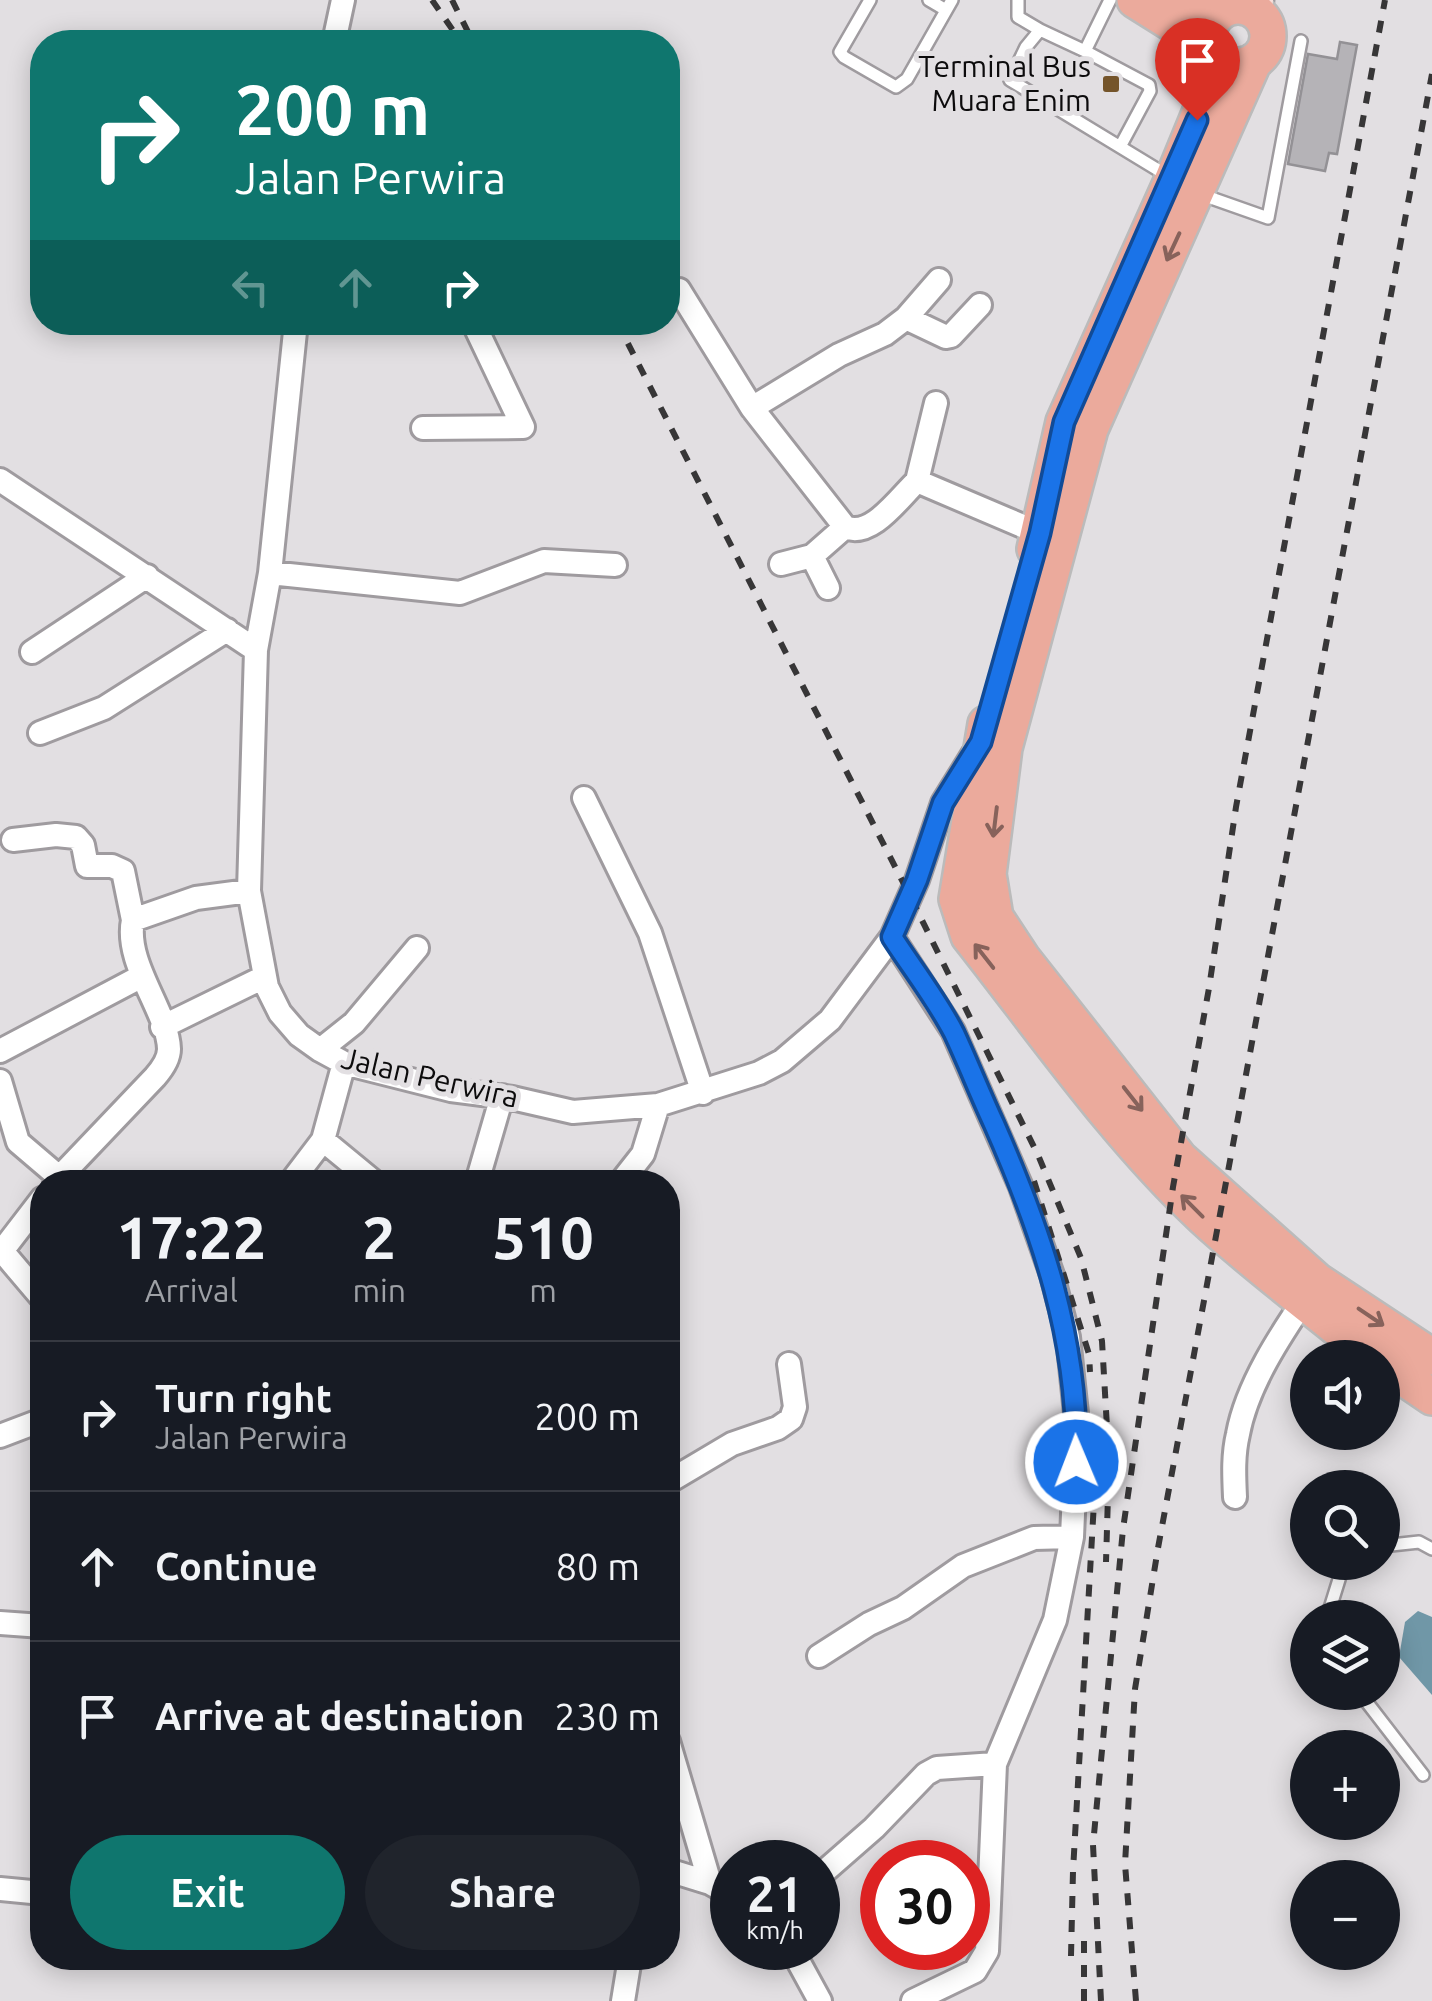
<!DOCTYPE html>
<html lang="en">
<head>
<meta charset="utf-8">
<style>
  :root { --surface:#171b24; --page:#20242c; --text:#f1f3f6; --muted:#9ea1a6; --line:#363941; --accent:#0f766e }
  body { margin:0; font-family:Ubuntu,sans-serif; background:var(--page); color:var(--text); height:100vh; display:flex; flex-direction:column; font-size:38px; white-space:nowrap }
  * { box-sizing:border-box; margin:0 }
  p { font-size:32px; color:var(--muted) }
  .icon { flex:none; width:55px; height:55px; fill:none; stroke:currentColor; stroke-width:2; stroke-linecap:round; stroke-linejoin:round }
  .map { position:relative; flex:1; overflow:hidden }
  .side { position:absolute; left:30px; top:1170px; width:650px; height:800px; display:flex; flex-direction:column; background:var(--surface); border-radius:40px; box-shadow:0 5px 25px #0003 }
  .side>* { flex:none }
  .guide { position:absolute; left:30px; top:30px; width:650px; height:305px; border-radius:40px; box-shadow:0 5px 25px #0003; background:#0f766e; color:#fff; overflow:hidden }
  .fabs { position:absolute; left:1290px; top:1340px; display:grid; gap:20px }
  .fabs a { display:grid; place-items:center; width:110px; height:110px; border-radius:50%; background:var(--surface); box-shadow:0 5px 25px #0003; font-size:50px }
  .speed { position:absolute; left:710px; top:1840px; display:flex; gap:20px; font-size:50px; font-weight:700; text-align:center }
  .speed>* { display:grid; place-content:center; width:130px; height:130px; border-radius:50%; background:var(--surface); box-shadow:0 5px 25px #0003; line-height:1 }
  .speed small { font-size:25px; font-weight:400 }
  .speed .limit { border:15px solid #d22; background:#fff; color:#111 }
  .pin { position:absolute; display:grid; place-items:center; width:85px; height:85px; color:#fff; margin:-102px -42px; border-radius:50% 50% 50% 0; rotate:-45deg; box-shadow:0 0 10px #0007 }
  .pin .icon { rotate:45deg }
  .me { position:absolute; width:110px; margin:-55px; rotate:359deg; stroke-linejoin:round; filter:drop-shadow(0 0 8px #0008) }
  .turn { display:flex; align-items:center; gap:35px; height:210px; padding:0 40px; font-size:45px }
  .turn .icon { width:130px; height:130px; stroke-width:2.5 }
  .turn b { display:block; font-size:70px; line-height:85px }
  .lanes { display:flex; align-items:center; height:95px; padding:0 40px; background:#0003; justify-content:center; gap:50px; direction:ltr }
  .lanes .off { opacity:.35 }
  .eta { display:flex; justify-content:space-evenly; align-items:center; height:170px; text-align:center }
  .eta b { font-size:60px; font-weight:700; line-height:70px }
  .button { display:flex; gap:20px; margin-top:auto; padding:20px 40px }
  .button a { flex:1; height:115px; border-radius:60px; background:var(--accent); color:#fff; font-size:40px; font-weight:700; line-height:115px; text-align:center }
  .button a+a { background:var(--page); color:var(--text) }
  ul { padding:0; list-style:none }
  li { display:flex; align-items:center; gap:30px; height:150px; padding:0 40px; border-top:2px solid var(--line) }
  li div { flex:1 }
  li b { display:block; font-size:38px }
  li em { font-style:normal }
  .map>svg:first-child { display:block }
  .water { fill:#7097a7 }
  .building { fill:#b5b3b7; stroke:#939195; stroke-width:2.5 }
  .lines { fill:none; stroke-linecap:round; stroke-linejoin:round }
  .service-casing { stroke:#9f9b9f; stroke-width:16 }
  .minor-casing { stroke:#9f9b9f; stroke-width:28 }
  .secondary-casing { stroke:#9f9b9f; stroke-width:35 }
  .trunk-casing { stroke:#bbb; stroke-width:40 }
  .service { stroke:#fff; stroke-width:11 }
  .minor { stroke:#fff; stroke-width:22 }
  .secondary { stroke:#f8dfda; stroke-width:30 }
  .trunk { stroke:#ebaa9c; stroke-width:35 }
  .rail { stroke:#373637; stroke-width:6; stroke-dasharray:12 12; stroke-linecap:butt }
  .oneway { stroke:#87625b }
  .route-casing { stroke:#114b97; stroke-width:25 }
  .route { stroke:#1a73e8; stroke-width:18 }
  .poi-dot { fill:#74542a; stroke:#e2dfe2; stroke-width:4 }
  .labels { text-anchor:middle; stroke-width:10; stroke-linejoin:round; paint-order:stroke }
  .poi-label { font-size:30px; fill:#0c0b0c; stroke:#e2dfe2; text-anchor:end }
  .street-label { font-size:30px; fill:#0c0b0c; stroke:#e2dfe2 }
</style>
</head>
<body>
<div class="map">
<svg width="1432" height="2001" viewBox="0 0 1432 2001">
  <rect width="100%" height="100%" fill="#e2dfe2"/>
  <path class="water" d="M1418,1611L1432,1617V1695L1399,1657L1405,1622Z"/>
  <path class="building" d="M1340,42L1357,45L1337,154L1329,153L1325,171L1288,164L1308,54L1337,59Z"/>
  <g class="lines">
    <g class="service-casing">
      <path id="service" d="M870,0L840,52L844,57L896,87L907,79L952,0
        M929,0L946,10
        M1018,0V17L1040,30
        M1110,0L1085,51L1040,30L1026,47L1010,80L1168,176
        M1085,51L1149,85L1150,91L1121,145
        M1197,193L1268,218L1301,41
        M1382,1546L1419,1542L1432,1549
        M1327,1618L1341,1573L1354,1562
        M1359,1692L1423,1775"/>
    </g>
    <g class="minor-casing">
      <path id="minor" d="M334,42L343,0
        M679,290L752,408L845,527C871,539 899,498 917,481L1039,533
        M906,318L946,337L951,336L980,305
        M296,322L270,573L256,650L249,891L267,987L280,1013L299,1035L320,1050L344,1063L451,1090L512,1098L573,1112L658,1105L759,1073L782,1061L830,1020L892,937L917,880L943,803L974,753
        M752,408L839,355L885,334L906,318L939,280
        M423,428L523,427L473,322
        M0,480L256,650
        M917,481L936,403
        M812,556L828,588
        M781,564L812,556L845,527
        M270,573L460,593L544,561L615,565
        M32,652L147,576
        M40,733L104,708L227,630
        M584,798L650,933L703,1093
        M13,840L56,835L76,837L83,845L87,866H112L123,871L133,920
        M892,937L953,1031L1021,1187L1052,1275L1068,1337L1077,1423L1072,1537L1055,1620L995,1764L987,1951L975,1971L913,2001
        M162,1027L264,977
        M320,1050L354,1023L417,948
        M0,1051L142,976
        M0,1081L18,1142L59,1177
        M323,1140L374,1182
        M55,1182L155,1077C162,1069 169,1059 169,1049C168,1012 124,963 133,920L196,898L249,891
        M291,1182L323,1140L344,1063
        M477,1182L502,1096
        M621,1182L643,1154L658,1105
        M42,1199L2,1251L42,1298
        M0,1436L42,1420
        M668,1482L732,1444L778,1428L791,1419L795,1407L789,1364
        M1235,1497C1234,1475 1233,1455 1238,1434C1247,1385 1281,1334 1309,1293
        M0,1623L42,1626
        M819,1656L869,1624L903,1608L963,1566L1034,1538L1072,1537
        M668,1741L710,1883
        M668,1870L710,1883L732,1895
        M818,1877L874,1828L926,1774L937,1768L995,1764
        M0,1889L42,1893
        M791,1948L820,2001
        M623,2001L630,1958"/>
    </g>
    <g class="secondary-casing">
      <path id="secondary" d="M1254,11L1258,0"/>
    </g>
    <g class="trunk-casing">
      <path id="trunk" d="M1135,0L1210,47
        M1182,0L1212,20
        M1208 36a30 30 0 1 1 60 0a30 30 0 1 1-60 0Z
        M1254,61L1090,429L1004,748L988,874L995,917L1022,958L1180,1159L1317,1281L1432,1357
        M1035,549L1064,422L1173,179L1221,62
        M986,724L957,899L969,936C1044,1031 1115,1134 1203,1217C1257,1267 1318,1311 1374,1358
        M1382,1363L1432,1397"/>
    </g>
    <use href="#service" class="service"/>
    <use href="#minor" class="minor"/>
    <use href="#secondary" class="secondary"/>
    <use href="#trunk" class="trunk"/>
    <path class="rail" d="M432,0L461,42
      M452,0L469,34
      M617,322L909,894L1038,1155L1081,1258L1102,1341L1109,1462L1106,1562
      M1034,1181L1089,1354L1090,1372
      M1071,1956L1073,1871L1094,1502
      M1084,2001V1936
      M1101,2001L1093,1845L1123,1529L1173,1187L1209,988L1236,807L1385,0
      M1136,2001L1125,1864L1135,1689L1158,1548L1432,74"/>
  </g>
  <defs><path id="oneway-shaft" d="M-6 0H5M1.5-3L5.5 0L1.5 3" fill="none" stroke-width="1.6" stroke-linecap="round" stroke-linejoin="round" transform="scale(2.5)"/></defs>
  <g class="oneway">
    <use href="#oneway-shaft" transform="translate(1173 247) rotate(115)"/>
    <use href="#oneway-shaft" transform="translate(995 822) rotate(97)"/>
    <use href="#oneway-shaft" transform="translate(984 956) rotate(-128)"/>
    <use href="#oneway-shaft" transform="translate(1133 1099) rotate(52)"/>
    <use href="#oneway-shaft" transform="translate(1192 1206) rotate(-135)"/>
    <use href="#oneway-shaft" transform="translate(1371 1317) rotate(34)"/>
  </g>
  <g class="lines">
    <g class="route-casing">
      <path id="route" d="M1076,1462C1079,1341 1042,1233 994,1124C980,1094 968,1063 954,1033C937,1000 912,968 892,937L917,880L943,803L981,742L1040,533L1064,422L1197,120"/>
    </g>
    <use href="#route" class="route"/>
  </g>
  <rect class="poi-dot" x="1101" y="74" width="20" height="20" rx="5"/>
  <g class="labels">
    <g class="poi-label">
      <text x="1091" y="77">Terminal Bus<tspan x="1091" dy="34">Muara Enim</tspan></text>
    </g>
    <g class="street-label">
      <text transform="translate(430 1078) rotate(13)" y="10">Jalan Perwira</text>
    </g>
  </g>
</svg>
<div class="fabs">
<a><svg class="icon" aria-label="sound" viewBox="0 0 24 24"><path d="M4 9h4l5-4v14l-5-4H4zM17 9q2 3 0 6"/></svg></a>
<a><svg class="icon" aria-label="search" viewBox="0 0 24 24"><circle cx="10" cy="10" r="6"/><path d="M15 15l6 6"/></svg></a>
<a><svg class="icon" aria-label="layers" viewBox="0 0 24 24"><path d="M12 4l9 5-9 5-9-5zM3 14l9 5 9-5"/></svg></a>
<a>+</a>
<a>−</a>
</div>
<div class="speed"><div>21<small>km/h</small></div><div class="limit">30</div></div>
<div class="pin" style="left:1197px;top:120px;background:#d93025"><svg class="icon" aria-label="arrive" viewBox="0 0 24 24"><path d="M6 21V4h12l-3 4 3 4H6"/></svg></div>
<svg class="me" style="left:1076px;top:1462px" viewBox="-20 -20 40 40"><circle r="17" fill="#1a73e8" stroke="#fff" stroke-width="3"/><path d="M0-11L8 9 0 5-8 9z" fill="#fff"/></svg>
<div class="guide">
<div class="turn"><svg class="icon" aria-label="right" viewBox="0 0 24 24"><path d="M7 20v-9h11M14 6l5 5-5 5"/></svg><div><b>200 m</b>Jalan Perwira</div></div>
<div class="lanes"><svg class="icon off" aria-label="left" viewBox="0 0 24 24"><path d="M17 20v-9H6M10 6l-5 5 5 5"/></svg><svg class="icon off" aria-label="ahead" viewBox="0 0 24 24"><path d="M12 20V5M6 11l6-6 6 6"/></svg><svg class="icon" aria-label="right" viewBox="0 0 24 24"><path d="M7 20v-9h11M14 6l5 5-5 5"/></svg></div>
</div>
<section class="side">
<div class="eta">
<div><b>17:22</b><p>Arrival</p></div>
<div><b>2</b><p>min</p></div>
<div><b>510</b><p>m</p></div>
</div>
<ul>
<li><svg class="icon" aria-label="right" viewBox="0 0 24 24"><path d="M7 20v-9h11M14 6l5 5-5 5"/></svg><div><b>Turn right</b><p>Jalan Perwira</p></div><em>200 m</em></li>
<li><svg class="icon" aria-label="ahead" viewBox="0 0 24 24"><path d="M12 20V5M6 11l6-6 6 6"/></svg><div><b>Continue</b></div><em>80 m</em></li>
<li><svg class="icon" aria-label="arrive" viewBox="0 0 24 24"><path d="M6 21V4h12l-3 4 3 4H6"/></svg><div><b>Arrive at destination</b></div><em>230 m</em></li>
</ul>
<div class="button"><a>Exit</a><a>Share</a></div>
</section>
</div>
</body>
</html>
